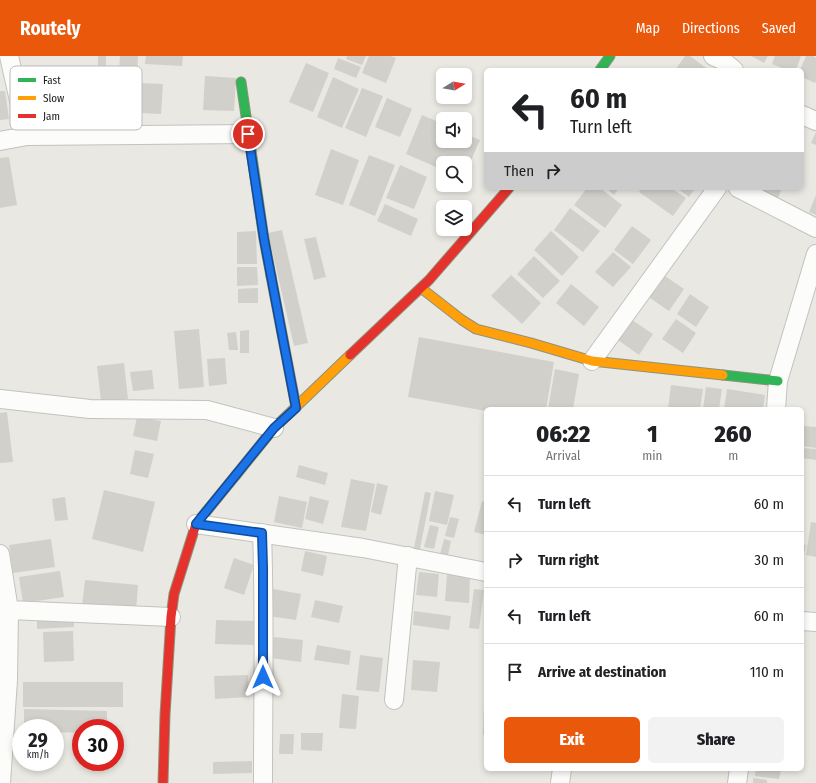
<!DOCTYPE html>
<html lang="en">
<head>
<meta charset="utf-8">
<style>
  :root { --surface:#fff; --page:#f2f2f2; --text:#202124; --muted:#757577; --line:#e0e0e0; --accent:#ea580c }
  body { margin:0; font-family:"Fira Sans Condensed",sans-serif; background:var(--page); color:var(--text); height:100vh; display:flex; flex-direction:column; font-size:15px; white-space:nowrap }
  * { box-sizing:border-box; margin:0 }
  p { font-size:13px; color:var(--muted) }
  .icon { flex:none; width:22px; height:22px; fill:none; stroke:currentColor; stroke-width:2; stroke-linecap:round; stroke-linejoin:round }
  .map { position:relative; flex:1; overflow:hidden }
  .sheet { position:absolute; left:484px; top:351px; width:320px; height:364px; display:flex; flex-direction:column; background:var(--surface); border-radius:6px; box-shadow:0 2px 6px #0003 }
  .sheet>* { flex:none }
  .hud { position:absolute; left:484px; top:12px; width:320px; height:122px; border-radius:6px; box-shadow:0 2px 6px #0003; background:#fff; color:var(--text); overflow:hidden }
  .needle { width:26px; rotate:79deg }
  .buttons { position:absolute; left:436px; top:12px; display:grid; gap:8px }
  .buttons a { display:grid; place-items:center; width:36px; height:36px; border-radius:6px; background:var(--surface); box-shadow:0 2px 6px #0003; font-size:20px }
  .speed { position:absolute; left:12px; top:663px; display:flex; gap:8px; font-size:20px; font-weight:700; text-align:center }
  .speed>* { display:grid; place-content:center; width:52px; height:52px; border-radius:50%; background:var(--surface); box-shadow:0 2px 6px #0003; line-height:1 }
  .speed small { font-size:10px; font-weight:400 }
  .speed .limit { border:6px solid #d22; background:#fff; color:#111 }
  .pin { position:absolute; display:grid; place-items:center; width:34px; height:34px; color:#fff; margin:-17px; border:2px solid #fff; border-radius:50%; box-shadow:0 1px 4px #0007 }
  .me { position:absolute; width:44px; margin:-22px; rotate:0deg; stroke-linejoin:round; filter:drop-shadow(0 0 3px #0008) }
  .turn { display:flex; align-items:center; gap:14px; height:84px; padding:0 20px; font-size:18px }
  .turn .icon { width:52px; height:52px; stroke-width:2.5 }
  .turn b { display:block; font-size:28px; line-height:34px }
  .then { display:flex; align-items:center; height:38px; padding:0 20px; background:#0003; gap:8px; font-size:15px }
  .eta { display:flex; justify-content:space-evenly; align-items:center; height:68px; text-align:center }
  .eta b { font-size:24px; font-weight:800; line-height:28px }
  .action { display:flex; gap:8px; margin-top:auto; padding:8px 20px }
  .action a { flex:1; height:46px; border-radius:6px; background:var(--accent); color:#fff; font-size:16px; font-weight:800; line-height:46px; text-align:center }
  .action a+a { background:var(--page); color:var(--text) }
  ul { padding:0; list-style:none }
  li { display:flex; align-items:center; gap:12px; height:56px; padding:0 20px; border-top:1px solid var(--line) }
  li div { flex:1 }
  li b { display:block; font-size:15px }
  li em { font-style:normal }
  header { display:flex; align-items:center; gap:24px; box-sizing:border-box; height:56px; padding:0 20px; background:var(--accent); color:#fff }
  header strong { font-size:19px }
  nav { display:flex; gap:22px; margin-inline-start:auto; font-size:14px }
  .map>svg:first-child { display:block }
  .building { fill:#d2d0cb }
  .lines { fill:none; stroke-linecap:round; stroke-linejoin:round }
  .street-casing { stroke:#c2c2bf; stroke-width:20 }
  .fast-casing { stroke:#8e937b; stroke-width:11 }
  .slow-casing { stroke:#8e937b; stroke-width:11 }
  .jam-casing { stroke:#8e937b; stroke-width:11 }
  .street { stroke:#fcfcfb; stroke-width:18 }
  .fast { stroke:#30b455; stroke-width:9 }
  .slow { stroke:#ff9f0a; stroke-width:9 }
  .jam { stroke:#e5322d; stroke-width:9 }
  .route-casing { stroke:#114b97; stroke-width:10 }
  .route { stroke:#1a73e8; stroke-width:7 }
  .key { fill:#fff; stroke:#bbb; stroke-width:1 }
  .key-label { font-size:11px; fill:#1b1b1b }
</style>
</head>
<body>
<header>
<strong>Routely</strong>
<nav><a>Map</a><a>Directions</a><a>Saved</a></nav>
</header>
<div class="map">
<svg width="816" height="727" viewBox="0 0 816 727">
  <rect width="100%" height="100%" fill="#eae8e2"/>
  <path class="building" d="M98,0H106V11H98Z
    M120,0H138L137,19L119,18Z
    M146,0H183L182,10L145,8Z
    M347,0H366L362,9L346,3Z
    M369,0H391L396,2L386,27L362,17Z
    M685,0H690L709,14H675Z
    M751,0H768L764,7Z
    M775,0H801L796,14H787L772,8Z
    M806,0H813L816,2V25L815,27L802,21V14H800Z
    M338,2L361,11L356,22L334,13Z
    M306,7L329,17L313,56L289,46Z
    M205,20L236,22L234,55L203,54Z
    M333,21L359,33L342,72L317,61Z
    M140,27L163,28L161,58L139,57Z
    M362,32L383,40L366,81L345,72Z
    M0,35H5L9,63L0,64Z
    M387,42L412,53L400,81L375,71Z
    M422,59L443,68V85H465V78L480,84L465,118V107H443V114L406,98Z
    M816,76V89L811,87Z
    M331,93L359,104L343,149L315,139Z
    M369,99L395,109L375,160L349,149Z
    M9,101L17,149L0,152V102Z
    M400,109L427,121L414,153L386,142Z
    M587,132H600L622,149L605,172L574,149Z
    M606,132H619L614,139Z
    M642,132H671L686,142L673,160L639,136Z
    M677,132H695L689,141Z
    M756,132H782L778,142Z
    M816,139V159L809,156Z
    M385,148L418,163L411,180L377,165Z
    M570,152L600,175L583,196L554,174Z
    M632,170L651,184L633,208L614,194Z
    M282,174L308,287L294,290L268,177Z
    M256,175L257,208H237V176Z
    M551,175L579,201L562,220L534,194Z
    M316,181L326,221L314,224L304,183Z
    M613,196L631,211L613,231L595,216Z
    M534,200L560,225L543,242L517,218Z
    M237,211H257L258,229L237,230Z
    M659,216L684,233L669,255L644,238Z
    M511,219L541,247L522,268L491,240Z
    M571,228L599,251L584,270L556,247Z
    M258,232V247H238V233Z
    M690,238L709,251L696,271L677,258Z
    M676,263L696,277L683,297L662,283Z
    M632,264L653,278L639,299L618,284Z
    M199,273L204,331L179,333L174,275Z
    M249,274V297H240V275Z
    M236,276L238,294H229L227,277Z
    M419,281L554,306L546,353H486V355L408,341Z
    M225,302L227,328L209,330L207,303Z
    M124,307L128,343L101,345L97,310Z
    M555,313L579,318L573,353H548Z
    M152,314L154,333L133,335L130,316Z
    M671,329L703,333L700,353H668Z
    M706,331L722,333L719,353H703Z
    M727,333L765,339L763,353H724Z
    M7,356L13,406L0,407V357Z
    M137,361L161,365L157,385L133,380Z
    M802,370L816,371V392L802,390Z
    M802,392L816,393V404L802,402Z
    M135,394L154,398L148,422L130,418Z
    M299,409L328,417L325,429L296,421Z
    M351,423L375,428L366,475L341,471Z
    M377,427L388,430L381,459L371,456Z
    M104,434L155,446L143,496L92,483Z
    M435,435L454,439L447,469L429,465Z
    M425,436L431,437L419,498L413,497Z
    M279,440L307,446L302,472L274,466Z
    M310,440L329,445L323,468L305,463Z
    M65,441L68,464L55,465L52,443Z
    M482,445L486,446V479L474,476Z
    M450,461L459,463L454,482L445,480Z
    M811,466L816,467V501L806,499Z
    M430,469L439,471L434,493L424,491Z
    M51,483L55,511L13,517L9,489Z
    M444,483L451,485L447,504L439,502Z
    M802,488L806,489L804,500H802Z
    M305,495L327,500L323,520L301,515Z
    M234,502L254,509L244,539L224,532Z
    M60,515L64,541L23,547L19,521Z
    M419,516L439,518L437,541L416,539Z
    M447,518L470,520L469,547L445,545Z
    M85,524L138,529L136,555L82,550Z
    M268,532L301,538L296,564L268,560Z
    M474,533L484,534L479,573L469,572Z
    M315,544L343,550L339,567L311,561Z
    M414,555L451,560L449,574L413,569Z
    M74,561V571L37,573V562Z
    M216,564L255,565L254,589L215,588Z
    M73,575L74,605L44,606L43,576Z
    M274,581L303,584L301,606L271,602Z
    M317,589L351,595L349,609L314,604Z
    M360,599L383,602L379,636L356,634Z
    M413,604L440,606L437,636L411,634Z
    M248,619L249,641L215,643L214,620Z
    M23,626H123V651H23Z
    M342,638L359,640L356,673L339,672Z
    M484,649L486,650V679H483Z
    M24,653L107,655V672H81V677L55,676V672H24Z
    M301,677H323L322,695L301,694Z
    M280,678H294L293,698H279Z
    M252,705V717L213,718V706Z
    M756,713H781L779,723L755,720Z
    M753,722L767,724V727H753Z"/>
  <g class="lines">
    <g class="street-casing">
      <path id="street" d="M9,0L27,80
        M713,0L722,4L734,14
        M802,59L816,65
        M0,85L27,80L248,78
        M738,132L816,172
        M592,305L717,132
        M0,343L90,353L207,354L274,372
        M776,353L778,325L816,198
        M196,468L363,492L486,516
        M262,477C265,560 263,644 263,727
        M0,498L9,554L8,624L1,727
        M0,555L9,554L171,561
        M802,565L816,566
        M394,644L408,500
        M560,727L562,713
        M737,727L739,713"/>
    </g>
    <g class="fast-casing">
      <path id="fast" d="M600,14L610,0
        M241,26L264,183L271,220
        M723,319L778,325"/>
    </g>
    <g class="slow-casing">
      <path id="slow" d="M421,232L462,264L476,273L531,287L592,305L723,319
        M236,419L274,372L350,299"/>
    </g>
    <g class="jam-casing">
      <path id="jam" d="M271,220L296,351
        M350,299L429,224L509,132
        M163,727L165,659L171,561L174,538L196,468L236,419"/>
    </g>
    <use href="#street" class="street"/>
    <use href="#fast" class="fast"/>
    <use href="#slow" class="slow"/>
    <use href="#jam" class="jam"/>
  </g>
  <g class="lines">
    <g class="route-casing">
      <path id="route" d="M248,78L264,183L296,352L274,372L196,468L262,477L263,512V621"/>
    </g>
    <use href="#route" class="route"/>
  </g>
  <rect x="10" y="10" width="132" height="64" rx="6" class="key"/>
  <rect x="18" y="22" width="18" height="4" fill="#30b455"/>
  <rect x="18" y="40" width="18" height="4" fill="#ff9f0a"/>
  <rect x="18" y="58" width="18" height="4" fill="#e5322d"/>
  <g class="key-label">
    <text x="43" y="28">Fast</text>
    <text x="43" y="46">Slow</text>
    <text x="43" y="64">Jam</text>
  </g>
</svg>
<div class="buttons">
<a><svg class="needle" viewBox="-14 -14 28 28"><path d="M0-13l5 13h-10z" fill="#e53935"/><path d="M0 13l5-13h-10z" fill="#757577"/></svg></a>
<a><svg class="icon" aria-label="sound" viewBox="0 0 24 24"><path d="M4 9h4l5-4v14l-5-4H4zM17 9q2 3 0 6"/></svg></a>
<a><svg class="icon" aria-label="search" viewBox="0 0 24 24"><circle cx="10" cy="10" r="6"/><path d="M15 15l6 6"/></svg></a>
<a><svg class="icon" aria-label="layers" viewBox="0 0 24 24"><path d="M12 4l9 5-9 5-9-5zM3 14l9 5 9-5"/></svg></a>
</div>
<div class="speed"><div>29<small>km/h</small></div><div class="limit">30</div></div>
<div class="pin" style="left:248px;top:78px;background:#d93025"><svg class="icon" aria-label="arrive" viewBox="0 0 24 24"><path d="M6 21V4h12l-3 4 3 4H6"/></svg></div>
<svg class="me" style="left:263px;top:621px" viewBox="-20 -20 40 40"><path d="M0-17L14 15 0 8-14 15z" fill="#1a73e8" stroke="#fff" stroke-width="4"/></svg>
<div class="hud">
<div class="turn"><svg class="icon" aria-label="left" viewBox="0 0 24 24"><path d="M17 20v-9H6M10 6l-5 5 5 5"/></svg><div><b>60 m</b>Turn left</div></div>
<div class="then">Then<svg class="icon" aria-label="right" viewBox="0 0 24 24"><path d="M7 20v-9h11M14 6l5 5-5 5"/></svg></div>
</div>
<section class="sheet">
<div class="eta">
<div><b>06:22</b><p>Arrival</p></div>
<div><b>1</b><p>min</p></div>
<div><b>260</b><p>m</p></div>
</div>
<ul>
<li><svg class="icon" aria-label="left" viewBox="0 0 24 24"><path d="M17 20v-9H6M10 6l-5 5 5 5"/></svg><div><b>Turn left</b></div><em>60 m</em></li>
<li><svg class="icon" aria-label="right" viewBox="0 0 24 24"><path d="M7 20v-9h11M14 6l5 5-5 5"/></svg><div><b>Turn right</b></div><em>30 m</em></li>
<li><svg class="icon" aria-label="left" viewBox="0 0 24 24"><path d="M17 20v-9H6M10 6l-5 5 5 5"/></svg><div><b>Turn left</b></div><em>60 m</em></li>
<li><svg class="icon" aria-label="arrive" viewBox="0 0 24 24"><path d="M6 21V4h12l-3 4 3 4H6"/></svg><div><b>Arrive at destination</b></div><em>110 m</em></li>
</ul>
<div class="action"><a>Exit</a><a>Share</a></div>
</section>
</div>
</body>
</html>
